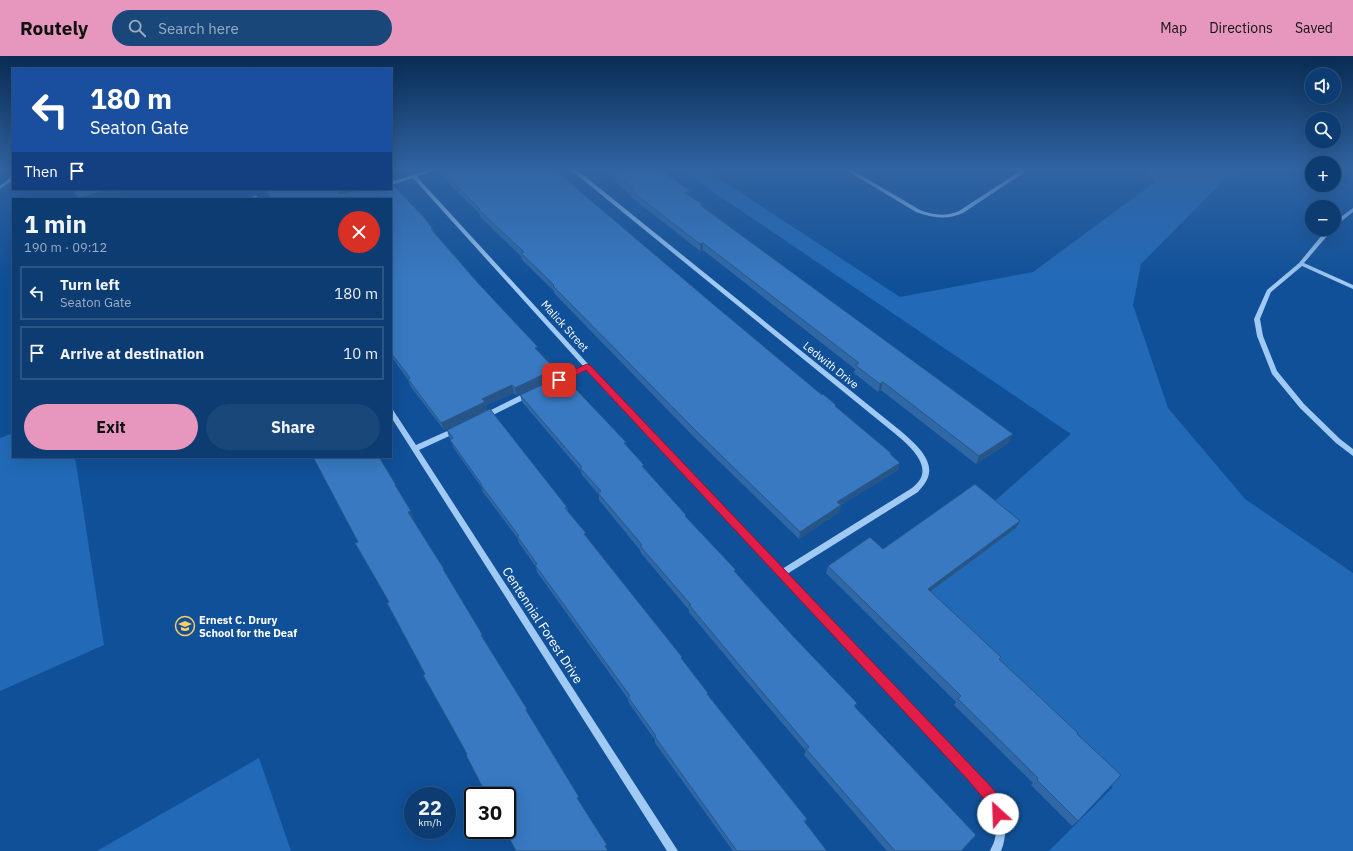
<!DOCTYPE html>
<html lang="en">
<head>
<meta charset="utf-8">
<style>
  :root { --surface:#0c3c72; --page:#1a477a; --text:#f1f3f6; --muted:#9aadc4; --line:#2c5684; --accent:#e797bd }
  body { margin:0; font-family:"IBM Plex Sans",sans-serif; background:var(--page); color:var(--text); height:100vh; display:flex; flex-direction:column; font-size:15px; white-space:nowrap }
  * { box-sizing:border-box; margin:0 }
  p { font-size:13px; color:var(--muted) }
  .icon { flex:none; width:22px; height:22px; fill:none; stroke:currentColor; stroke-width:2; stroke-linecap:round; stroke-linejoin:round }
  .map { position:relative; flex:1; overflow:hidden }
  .sheet { position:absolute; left:12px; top:142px; width:380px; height:260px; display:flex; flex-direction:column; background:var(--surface); border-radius:0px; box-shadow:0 4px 16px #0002,0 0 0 1px var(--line) }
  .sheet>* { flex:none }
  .banner { position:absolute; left:12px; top:12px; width:380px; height:122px; border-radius:0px; box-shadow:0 4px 16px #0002,0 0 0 1px var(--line); background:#1a4fa0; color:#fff; overflow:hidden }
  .fabs { position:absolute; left:1305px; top:12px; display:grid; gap:8px }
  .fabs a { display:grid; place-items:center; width:36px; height:36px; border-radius:50%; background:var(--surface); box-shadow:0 4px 16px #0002,0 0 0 1px var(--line); font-size:20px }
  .speed { position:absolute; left:404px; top:731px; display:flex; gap:8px; font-size:20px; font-weight:700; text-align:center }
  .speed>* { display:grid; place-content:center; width:52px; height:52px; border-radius:50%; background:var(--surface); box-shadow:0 4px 16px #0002,0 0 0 1px var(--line); line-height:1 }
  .speed small { font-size:10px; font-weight:400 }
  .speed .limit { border:2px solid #111; border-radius:6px; background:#fff; color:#111 }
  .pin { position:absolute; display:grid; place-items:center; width:34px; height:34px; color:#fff; margin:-17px; border-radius:8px; box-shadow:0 2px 6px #0006 }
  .me { position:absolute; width:44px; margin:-22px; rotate:335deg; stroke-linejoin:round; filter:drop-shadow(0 0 3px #0008) }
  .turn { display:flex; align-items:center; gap:14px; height:84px; padding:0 12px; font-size:18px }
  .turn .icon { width:52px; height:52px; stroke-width:2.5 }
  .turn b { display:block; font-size:28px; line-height:34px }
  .then { display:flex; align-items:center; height:38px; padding:0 12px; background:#0003; gap:8px; font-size:15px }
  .round { display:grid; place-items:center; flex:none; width:42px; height:42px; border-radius:21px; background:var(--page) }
  .headline { display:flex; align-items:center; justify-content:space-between; height:68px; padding:0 12px }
  h1 { font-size:24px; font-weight:700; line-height:30px }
  .action { display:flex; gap:8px; margin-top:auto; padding:8px 12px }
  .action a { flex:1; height:46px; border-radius:24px; background:var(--accent); color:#111; font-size:16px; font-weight:700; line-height:46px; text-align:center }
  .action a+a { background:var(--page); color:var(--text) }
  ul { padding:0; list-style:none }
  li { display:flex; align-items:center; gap:12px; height:54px; margin:0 8px 6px; padding:0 4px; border:2px solid var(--line); border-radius:0px }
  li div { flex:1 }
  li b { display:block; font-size:15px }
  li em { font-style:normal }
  header { display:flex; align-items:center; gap:24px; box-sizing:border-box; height:56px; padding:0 20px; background:var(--accent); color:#111 }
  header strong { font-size:19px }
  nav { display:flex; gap:22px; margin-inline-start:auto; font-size:14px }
  .search { width:280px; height:36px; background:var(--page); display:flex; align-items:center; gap:10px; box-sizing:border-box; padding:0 14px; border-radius:22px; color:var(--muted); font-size:15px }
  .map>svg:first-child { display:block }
  .green { fill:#226ab8 }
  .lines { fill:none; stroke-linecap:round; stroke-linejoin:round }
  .minor { fill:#a0c9f4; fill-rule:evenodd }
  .wall { fill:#3068a6 }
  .shaded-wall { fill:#275587 }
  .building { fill:#3879c1; stroke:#275587 }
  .route { fill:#e11d48; stroke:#92132f }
  .labels { text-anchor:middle; stroke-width:3; stroke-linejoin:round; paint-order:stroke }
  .street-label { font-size:11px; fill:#fff; stroke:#105098 }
  .poi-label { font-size:11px; font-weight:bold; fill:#fff; stroke:#105098; text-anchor:start }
  .near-street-label { font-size:13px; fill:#fff; stroke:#105098 }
</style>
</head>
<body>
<header>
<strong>Routely</strong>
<div class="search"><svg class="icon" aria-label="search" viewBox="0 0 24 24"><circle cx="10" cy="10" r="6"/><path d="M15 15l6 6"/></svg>Search here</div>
<nav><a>Map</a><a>Directions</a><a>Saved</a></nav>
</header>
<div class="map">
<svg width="1353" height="795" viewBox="0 0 1353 795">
  <rect width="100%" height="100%" fill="#105098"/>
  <path class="green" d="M681,114H706L900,241L1033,216L1155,126L1145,114H1246L1227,121L1141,208L1133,249L1168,352L1245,443L1353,517V795H1049L1113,731L964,579L927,550L939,494L1071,378Z
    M13,377V401H75L104,589L0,635V382Z
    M259,702L291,795H97Z"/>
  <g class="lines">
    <path class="minor" d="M427,114H435L417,121L589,309L782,513L912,432C915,430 917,427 919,425C932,407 905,386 893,376L571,114H577L897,372C909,382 932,400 929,417C928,425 922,431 918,436L787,518L994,736C1005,752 1009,777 1001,795H990C991,792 993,789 994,786C999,771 994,751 984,740L586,314L557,328H553L552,326L553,324L583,310L413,122L391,129V126Z
      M846,114H852L920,154C933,159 946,161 959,155L1022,114H1028L963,157C947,164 932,162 916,156Z
      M11,121H13V124L0,133V130Z
      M253,140H257L258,143H254Z
      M1353,152V156L1334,171V166Z
      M1327,173H1333L1304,207L1353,229V233L1302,210L1271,236L1260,263L1263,280L1277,315L1304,348L1340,383L1353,393V400L1336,387L1300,352L1272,318L1257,280L1254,263L1267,234L1299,207Z
      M527,336H531L532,338L531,340L487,362H483L482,360L483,358Z
      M391,354H393L416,389L454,372H458L459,374L458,376L419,394L678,795H667L391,361Z"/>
  </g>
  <path class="wall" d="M436,114H555L713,248L822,339L836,349V351L891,397V398L900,407L898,414L841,449L839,456L799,483L693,380L554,237V235L522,204L521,200L480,161V158Z
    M601,114H661L690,140L1010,386L976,408L881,334L878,336L854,317L855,313L703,194L700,195L631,141L630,138Z
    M264,133H391L433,173L434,176L538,295L555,313L557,321L516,340L514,337L486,349L487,354L444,374L411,331L408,324L391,300V143H270Z
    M520,339L626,386V389L645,413L686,459V461L792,579L857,647L855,651L961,795H887L804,699L806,695L744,622L689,556V554L641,497L640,494L599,444V439L582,419L581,415L522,346Z
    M447,374L567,451L568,455L587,481L682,601V604L708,639L807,763L805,767L827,795H733L655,687V684L629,647L628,643L537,516L536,511L519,487L518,483L483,436L482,432L453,391L451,383L449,381Z
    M1020,465L1016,472L930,536L1001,601L999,604L1077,678L1078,765L1072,770L1031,729L1033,727L954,649L956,646L826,517L828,510Z"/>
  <path class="shaded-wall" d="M391,114H401L391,117Z
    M107,133H117L122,141L115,143H79Z
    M343,133H366L342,142L338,137L339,134Z
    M690,135V142L684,137Z
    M703,187V194L700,195V188Z
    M555,313L557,321L516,340L515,332Z
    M883,326L881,334L878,336L880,328Z
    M512,329L514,337L486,349L487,354L444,374L441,367L482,343Z
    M1013,378L1010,386L976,408L979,400Z
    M900,407L898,414L841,449L839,456L799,483L800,476L837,446Z
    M395,429H396L400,436L398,437Z
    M411,455L414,462L411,463L408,456Z
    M1020,465L1016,472L924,540L928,533Z
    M482,578L485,585L484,586L481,579Z"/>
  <path class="building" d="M441,114H555L713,248L822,339L823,338L836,349L835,350L891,397L890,398L900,407L837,446L841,449L800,476L694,373L553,230L554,229L521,197L524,196L479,154L480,153Z
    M610,114H661L690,135L684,137L703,148L700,149L1013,378L979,400L883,326L880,328L855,309L859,307L703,187L700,188L630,134L633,133Z
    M391,127L423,160L433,173H431L478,227L538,291L535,292L555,313L515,332L512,329L482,343L485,346L441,367L408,323L410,322L391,297V143H271L265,133H343L339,134L338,137H347L358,133H391Z
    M72,133H107L79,143Z
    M223,141L224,143H215Z
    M561,320L569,328L570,327L626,386L624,387L644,409L642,410L686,459L685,460L736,514L734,515L792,579L857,647L854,650L976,779L961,795H895L806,693L809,691L745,616L689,549H691L640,490L642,489L598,437L601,435L580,412L582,411L520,339Z
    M490,353L567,451L565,452L586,477L584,478L682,601L681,602L708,637L707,638L807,763L804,765L827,795H737L655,681L656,680L628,641L630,640L535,509L537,508L517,480H519L481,429H482L450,384L453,382L447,374Z
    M313,401H379L396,429H395L411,455L408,456L444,513H443L482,578L481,579L527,653L526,654L579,741L577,742L607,789L605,790L608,795H516L505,774H507V740H487L466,699L467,698L423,619L425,618L387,547L389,546L355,487L358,486Z
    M975,428L1020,465L928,533L1001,601L999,603L1078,677L1077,678L1121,719L1078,765L1037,724L1038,722L958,643L961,640L828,510L870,481L883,493Z"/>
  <linearGradient id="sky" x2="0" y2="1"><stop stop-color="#092c54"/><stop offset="0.5" stop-color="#3164a2"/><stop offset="1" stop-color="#3164a2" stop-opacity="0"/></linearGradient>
  <rect width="1353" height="226" fill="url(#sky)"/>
  <path class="route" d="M587,308L590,309L977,716C987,727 1009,745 1002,762L998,764L993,762L989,749L968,724L586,314L562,326L559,327L554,324L556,322Z"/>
  <defs>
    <g id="school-ring" transform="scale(1)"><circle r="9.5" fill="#105098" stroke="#ffcd64" stroke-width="1.5"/><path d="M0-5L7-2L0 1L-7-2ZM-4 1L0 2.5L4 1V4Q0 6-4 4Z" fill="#ffcd64"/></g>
  </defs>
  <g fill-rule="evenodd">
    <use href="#school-ring" x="185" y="570"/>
  </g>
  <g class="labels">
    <g class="street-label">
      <text transform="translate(565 270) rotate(48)" y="4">Malick Street</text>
      <text transform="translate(831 309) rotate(39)" y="4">Ledwith Drive</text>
    </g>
    <g class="poi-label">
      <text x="199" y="568">Ernest C. Drury<tspan x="199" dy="13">School for the Deaf</tspan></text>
    </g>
    <g class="near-street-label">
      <text transform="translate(543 569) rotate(57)" y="5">Centennial Forest Drive</text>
    </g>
  </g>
</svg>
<div class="fabs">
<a><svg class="icon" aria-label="sound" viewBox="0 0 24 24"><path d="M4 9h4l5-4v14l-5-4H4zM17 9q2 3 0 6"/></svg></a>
<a><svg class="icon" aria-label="search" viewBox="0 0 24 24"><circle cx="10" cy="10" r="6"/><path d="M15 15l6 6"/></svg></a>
<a>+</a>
<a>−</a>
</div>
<div class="speed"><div>22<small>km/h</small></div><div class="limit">30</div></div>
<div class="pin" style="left:559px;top:324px;background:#d93025"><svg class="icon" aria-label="arrive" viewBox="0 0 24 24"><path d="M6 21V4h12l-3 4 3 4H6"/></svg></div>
<svg class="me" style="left:998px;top:758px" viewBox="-20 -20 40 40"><circle r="19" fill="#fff"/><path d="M0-13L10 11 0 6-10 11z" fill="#e11d48"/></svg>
<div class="banner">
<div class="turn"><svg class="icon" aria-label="left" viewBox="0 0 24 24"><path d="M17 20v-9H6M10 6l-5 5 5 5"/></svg><div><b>180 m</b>Seaton Gate</div></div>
<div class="then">Then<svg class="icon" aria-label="arrive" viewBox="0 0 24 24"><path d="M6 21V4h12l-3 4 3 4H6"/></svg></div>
</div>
<section class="sheet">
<div class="headline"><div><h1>1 min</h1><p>190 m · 09:12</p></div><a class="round" style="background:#d93025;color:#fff"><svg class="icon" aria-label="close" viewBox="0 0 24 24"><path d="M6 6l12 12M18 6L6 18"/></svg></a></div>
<ul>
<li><svg class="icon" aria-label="left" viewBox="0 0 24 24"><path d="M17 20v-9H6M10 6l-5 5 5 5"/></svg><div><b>Turn left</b><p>Seaton Gate</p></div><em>180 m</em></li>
<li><svg class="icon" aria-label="arrive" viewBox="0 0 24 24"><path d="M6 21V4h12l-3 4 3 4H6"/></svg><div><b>Arrive at destination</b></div><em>10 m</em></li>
</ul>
<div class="action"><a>Exit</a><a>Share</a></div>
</section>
</div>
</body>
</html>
